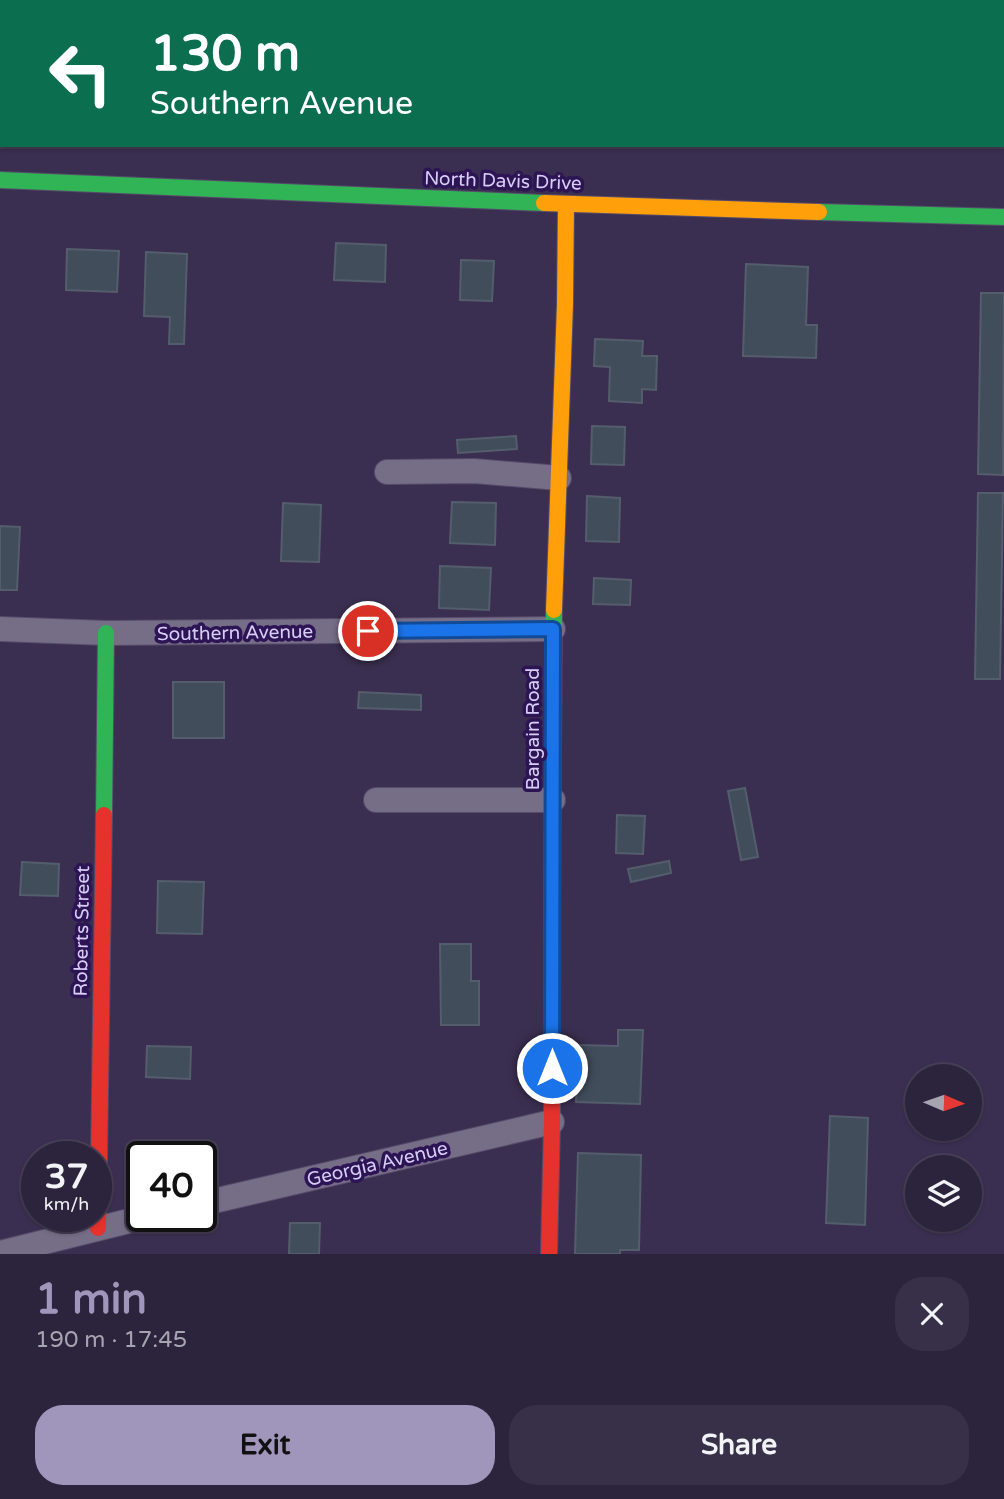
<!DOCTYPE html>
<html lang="en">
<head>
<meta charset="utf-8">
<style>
  :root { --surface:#2c233d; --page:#382f48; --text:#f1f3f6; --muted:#a6a4b0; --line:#484057; --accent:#a096bc }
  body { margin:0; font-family:"Varela Round",sans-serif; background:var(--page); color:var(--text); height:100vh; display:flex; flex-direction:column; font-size:26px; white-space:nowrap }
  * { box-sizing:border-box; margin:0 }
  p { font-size:23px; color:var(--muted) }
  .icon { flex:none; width:38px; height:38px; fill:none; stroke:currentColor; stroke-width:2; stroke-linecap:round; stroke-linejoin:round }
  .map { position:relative; height:1254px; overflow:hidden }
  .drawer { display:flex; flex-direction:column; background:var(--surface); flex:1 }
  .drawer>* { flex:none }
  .banner { position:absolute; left:0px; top:0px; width:1004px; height:147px; box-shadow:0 2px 5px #0004,0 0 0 2px var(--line); background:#0b6e4f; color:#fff; overflow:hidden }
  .needle { width:46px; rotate:92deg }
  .fabs { position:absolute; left:905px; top:1064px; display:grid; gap:14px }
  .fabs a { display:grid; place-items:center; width:77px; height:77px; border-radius:50%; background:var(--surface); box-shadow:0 2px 5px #0004,0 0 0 2px var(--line); font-size:35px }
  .speed { position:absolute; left:21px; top:1141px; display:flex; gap:14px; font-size:35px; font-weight:700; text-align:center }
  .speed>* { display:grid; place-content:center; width:91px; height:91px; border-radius:50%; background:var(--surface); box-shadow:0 2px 5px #0004,0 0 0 2px var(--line); line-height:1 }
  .speed small { font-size:18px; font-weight:400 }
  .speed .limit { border:4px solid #111; border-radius:10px; background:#fff; color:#111 }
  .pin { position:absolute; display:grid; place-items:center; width:60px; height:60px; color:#fff; margin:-30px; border:4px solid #fff; border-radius:50%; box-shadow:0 2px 7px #0007 }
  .me { position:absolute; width:77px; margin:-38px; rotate:0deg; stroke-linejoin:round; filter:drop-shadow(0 0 5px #0008) }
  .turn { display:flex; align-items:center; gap:24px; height:147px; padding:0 35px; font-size:32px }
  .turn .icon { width:91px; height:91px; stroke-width:2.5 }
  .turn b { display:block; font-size:49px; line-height:60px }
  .round { display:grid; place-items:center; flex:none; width:74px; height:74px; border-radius:28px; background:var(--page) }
  .headline { display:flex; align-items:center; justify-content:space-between; height:119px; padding:0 35px }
  h1 { font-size:42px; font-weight:800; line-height:52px; color:var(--accent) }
  .cta { display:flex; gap:14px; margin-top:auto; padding:14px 35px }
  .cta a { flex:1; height:80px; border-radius:28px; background:var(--accent); color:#111; font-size:28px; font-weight:800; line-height:80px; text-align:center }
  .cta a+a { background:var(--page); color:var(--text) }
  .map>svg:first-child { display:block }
  .building { fill:#424d5c; stroke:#545d6c; stroke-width:2 }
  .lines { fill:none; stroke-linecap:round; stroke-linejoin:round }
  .street-casing { stroke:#564b6a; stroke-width:26 }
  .fast-casing { stroke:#564b6a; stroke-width:18 }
  .slow-casing { stroke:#564b6a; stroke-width:18 }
  .jam-casing { stroke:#564b6a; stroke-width:18 }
  .street { stroke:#766e87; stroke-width:24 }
  .fast { stroke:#30b455; stroke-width:16 }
  .slow { stroke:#ff9f0a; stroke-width:16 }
  .jam { stroke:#e5322d; stroke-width:16 }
  .route-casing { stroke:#114b97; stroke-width:18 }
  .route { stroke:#1a73e8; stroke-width:12 }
  .labels { text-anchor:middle; stroke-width:7; stroke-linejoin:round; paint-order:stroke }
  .street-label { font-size:19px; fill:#d7cdf5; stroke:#2d1555 }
</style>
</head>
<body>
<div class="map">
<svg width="1004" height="1254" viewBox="0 0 1004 1254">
  <rect width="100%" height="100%" fill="#3b2f51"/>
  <path class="building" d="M169,0H237V2H168Z
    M412,0H443V2H412Z
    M35,145H78V148Z
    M336,243L386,245L385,282L334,280Z
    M67,249L119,251L117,292L66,290Z
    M146,252L187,254L184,344H169L170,317L144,316Z
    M461,260L494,261L492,301L460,300Z
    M746,264L808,267L806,325H817L816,358L743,356Z
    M981,293H1004L1003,475L978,474Z
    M595,339L643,341L642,356H657L656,390L642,389V403L609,401L610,367L594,366Z
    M592,426L625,427L624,465L591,464Z
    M516,436L517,449L458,453L457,440Z
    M978,493H1003L1000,679H975Z
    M587,496L620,498L619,542L586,541Z
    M452,502L496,503L495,545L450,543Z
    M283,503L321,505L319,562L281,561Z
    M0,526L20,527L17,590H0Z
    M440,566L491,568L489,610L439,608Z
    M594,578L631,580L630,605L593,604Z
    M173,682H224V738H173Z
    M359,692L421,695V710L358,708Z
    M745,788L758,857L741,860L728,791Z
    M617,815L645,816L643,854L616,853Z
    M669,861L671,873L631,882L628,869Z
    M22,862L59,864L58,896L20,895Z
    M158,881L204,882L202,934L157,933Z
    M440,944H471V981H479V1025H441Z
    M618,1030H643L640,1104L576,1102L578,1045L618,1046Z
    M147,1046L191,1047L190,1079L146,1077Z
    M830,1116L868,1118L865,1225L826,1223Z
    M578,1153L641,1155L639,1250H620V1254H575Z
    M290,1223H320L319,1254H289Z"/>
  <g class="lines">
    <g class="street-casing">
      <path id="street" d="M387,472L474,471L559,478
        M0,629L106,633L553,629
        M376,800H553
        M201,1204L552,1122
        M0,1253L149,1216"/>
    </g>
    <g class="fast-casing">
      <path id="fast" d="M0,180L544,203
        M819,212L1004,217
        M104,815L106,633
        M552,893L554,610"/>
    </g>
    <g class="slow-casing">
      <path id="slow" d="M544,203L819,212
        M554,610L565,304L566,204"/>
    </g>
    <g class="jam-casing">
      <path id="jam" d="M98,1228L104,815
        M549,1254L552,1122V893"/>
    </g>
    <use href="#street" class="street"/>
    <use href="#fast" class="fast"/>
    <use href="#slow" class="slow"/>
    <use href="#jam" class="jam"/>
  </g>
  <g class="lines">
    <g class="route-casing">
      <path id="route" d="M368,631L553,629L552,1068"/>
    </g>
    <use href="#route" class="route"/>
  </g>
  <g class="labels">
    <g class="street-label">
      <text transform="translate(503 180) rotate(2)" y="7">North Davis Drive</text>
      <text transform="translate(235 632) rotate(-1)" y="7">Southern Avenue</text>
      <text transform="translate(532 729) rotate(-90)" y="7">Bargain Road</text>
      <text transform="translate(81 931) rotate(-89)" y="7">Roberts Street</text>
      <text transform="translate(377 1163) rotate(-13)" y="7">Georgia Avenue</text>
    </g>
  </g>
</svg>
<div class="fabs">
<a><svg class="needle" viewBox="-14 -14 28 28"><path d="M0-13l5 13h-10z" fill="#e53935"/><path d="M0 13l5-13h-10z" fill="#a6a4b0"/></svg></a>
<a><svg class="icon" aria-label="layers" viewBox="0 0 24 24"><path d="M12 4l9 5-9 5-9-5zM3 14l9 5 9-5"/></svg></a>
</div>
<div class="speed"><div>37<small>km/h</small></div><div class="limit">40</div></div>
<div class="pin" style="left:368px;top:631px;background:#d93025"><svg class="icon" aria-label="arrive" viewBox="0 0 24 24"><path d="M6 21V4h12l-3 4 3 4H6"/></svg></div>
<svg class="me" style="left:552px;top:1068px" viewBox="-20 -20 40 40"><circle r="17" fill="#1a73e8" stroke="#fff" stroke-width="3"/><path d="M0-11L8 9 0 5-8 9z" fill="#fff"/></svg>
<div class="banner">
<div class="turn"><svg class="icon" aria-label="left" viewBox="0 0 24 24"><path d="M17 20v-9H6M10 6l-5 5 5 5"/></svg><div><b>130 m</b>Southern Avenue</div></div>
</div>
</div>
<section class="drawer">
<div class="headline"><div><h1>1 min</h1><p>190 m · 17:45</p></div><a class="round"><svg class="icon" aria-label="close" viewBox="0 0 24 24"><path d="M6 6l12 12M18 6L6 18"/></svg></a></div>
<div class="cta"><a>Exit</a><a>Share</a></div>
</section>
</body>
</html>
